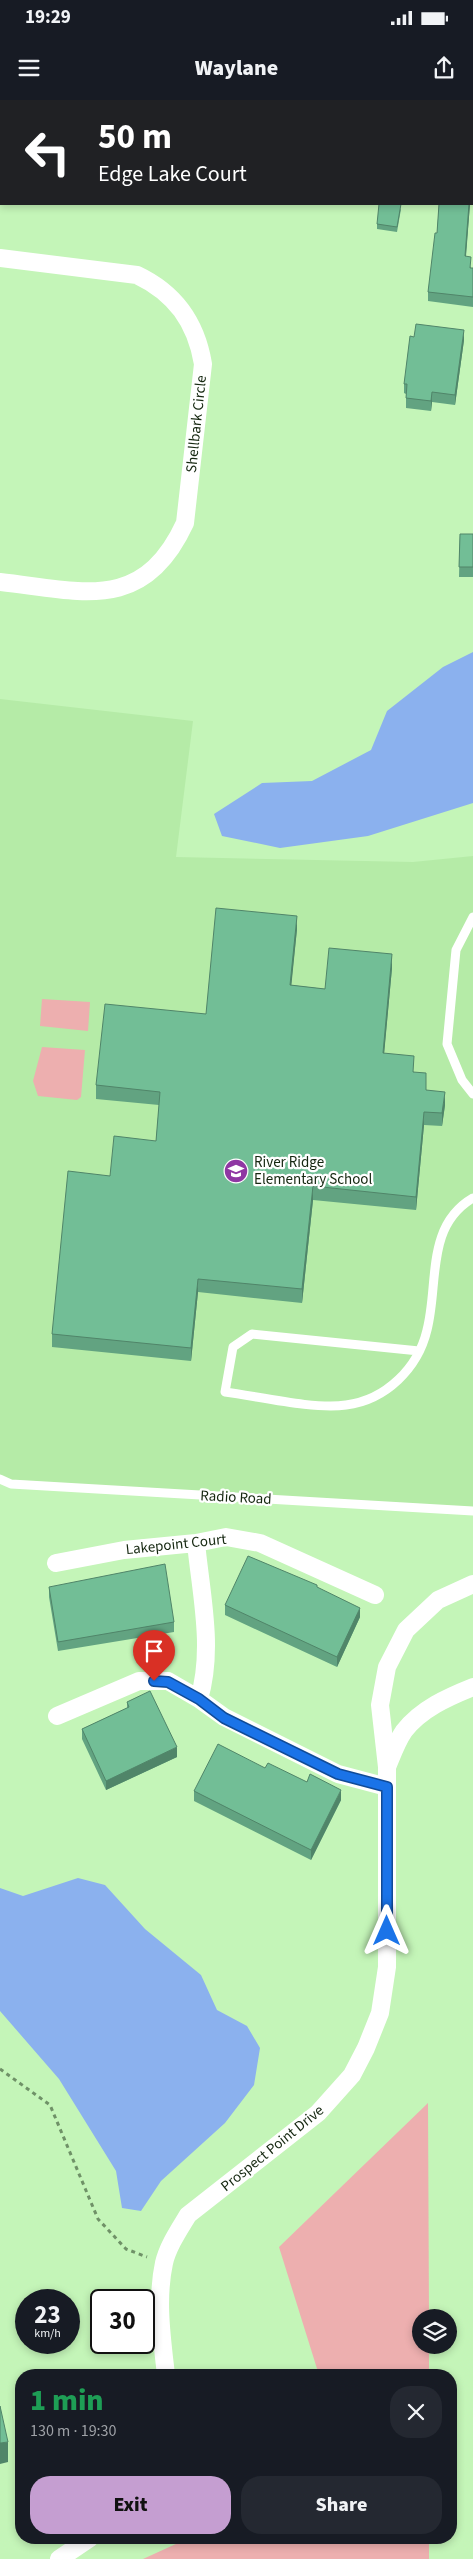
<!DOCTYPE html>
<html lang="en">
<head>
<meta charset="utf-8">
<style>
  :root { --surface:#171b24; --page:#242831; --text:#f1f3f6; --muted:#9ea1a6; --accent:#c59ed1 }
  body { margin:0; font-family:"Source Sans 3",sans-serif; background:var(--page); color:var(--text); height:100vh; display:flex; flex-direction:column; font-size:19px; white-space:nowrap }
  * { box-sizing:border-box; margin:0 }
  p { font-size:16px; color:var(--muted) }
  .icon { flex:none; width:28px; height:28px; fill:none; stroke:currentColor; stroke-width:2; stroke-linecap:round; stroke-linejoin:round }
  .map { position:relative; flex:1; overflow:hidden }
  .drawer { position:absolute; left:15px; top:2269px; width:442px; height:175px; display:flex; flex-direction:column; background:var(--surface); border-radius:20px; box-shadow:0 2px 8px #0003 }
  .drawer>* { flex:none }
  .top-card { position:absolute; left:0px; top:0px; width:474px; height:105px; box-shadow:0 2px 8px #0003; background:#202124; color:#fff; overflow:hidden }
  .buttons { position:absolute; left:412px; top:2209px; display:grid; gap:10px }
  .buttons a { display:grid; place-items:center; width:45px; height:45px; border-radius:50%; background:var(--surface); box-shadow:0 2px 8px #0003; font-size:25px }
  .speed { position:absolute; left:15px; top:2189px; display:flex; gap:10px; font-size:25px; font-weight:700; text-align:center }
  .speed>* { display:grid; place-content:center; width:65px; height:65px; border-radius:50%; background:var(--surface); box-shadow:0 2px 8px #0003; line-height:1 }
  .speed small { font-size:12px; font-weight:400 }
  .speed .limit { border:2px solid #111; border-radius:8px; background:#fff; color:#111 }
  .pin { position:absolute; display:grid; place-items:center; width:42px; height:42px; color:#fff; margin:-51px -21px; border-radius:50% 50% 50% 0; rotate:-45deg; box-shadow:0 0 5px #0007 }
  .pin .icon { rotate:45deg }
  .me { position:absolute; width:55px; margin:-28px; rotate:0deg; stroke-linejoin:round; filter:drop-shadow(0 0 4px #0008) }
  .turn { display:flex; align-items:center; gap:18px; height:105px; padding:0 15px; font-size:22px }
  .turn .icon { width:65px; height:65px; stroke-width:2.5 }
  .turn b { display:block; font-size:35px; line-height:42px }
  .round { display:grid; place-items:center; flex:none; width:52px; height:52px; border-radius:20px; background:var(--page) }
  .headline { display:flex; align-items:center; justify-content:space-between; height:85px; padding:0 15px }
  h1 { font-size:30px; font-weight:800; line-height:38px; color:#1e9e55 }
  .cta { display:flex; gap:10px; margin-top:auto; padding:10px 15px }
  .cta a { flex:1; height:58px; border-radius:20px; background:var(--accent); color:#111; font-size:20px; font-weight:800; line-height:58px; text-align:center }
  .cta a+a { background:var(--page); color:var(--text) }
  .status { display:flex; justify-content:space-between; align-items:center; height:35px; padding:0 25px; background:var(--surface); direction:ltr }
  .status svg { height:14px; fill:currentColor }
  header { display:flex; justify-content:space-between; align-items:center; height:65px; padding:0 15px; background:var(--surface); font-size:22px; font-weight:800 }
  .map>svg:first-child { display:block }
  .built { fill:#b5eba7 }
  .green { fill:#edafaf }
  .water { fill:#8bb1ee }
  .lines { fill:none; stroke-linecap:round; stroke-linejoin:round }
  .path { stroke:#6f9167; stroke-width:3; stroke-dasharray:4 4; stroke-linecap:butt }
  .service { stroke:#fff; stroke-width:9 }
  .minor { stroke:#fff; stroke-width:18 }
  .wall { fill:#62a381 }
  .shaded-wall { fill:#508569 }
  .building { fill:#72be96; stroke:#508569 }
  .route-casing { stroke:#114b97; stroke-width:12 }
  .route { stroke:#1a73e8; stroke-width:9 }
  .labels { text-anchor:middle; stroke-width:4.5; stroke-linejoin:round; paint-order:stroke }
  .street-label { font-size:15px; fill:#152710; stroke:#fff }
  .poi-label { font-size:15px; fill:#152710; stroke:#fff; text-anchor:start }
</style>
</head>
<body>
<div class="status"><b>19:29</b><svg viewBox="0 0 49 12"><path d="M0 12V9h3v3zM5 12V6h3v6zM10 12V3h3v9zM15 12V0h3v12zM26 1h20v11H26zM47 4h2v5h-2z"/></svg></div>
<header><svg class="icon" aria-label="menu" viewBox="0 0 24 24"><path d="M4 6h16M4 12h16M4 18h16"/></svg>Waylane<svg class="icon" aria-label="share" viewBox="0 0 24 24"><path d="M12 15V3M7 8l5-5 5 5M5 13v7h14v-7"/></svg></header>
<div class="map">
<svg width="473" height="2459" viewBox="0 0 473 2459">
  <rect width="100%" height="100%" fill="#c4f5b8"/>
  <path class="built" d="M0,599L193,621L176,757L413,762L473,756V1411L0,1379Z"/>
  <path class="green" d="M42,899L90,902L88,931L40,926Z
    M42,947L85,950L81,997L77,1000L38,996L33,981Z
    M428,2003L429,2217L421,2218V2245H429V2275H319L279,2147Z
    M189,2438H429V2459H143Z"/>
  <path class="water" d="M473,552V703L368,736L280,748L222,736L214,714L262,683L312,681L371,650L387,611L443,567Z
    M78,1778L105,1785L145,1829L201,1875L217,1910L247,1926L260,1948L254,1985L225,2023L161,2081L141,2111L122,2108L116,2071L59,1979L0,1911V1788L23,1796Z"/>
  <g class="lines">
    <path class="path" d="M0,1969L50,2005L98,2119L126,2149L147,2157"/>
    <path class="service" d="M473,817L456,850L447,944L462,980L473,994
      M419,1251L252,1234L233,1247L225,1292C257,1296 315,1310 346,1305C386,1300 418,1268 427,1230C439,1184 425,1126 473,1098
      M0,1379L11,1384L473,1411"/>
    <path class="minor" d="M0,158L137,175C175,193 196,222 203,264L185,423C143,514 81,491 0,482
      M196,1443C201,1494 214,1549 199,1599
      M56,1463L124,1450L196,1443L226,1437L260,1443L375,1495
      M57,1616L139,1581H168L199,1599L224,1617L338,1674L387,1687
      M387,1667C392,1655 397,1641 404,1631C421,1609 448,1597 473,1587
      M166,2275C162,2239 156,2200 164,2163C168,2146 179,2130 188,2115L318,2013L352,1975L366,1948L380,1913L387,1867V1667L380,1605L387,1567L406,1530L438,1500L473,1484
      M59,2459L90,2438"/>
  </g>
  <path class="wall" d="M439,104H470L466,157L471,168H473V207L428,201V192L437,133Z
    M401,109L397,132L377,129V124Z
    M464,240L455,305L432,302L431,311L406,308V294L404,293V284Z
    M460,434H473V477H459Z
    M297,829L291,885L325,889L392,868L384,953L414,972L426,990L445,1005L442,1026L424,1025L416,1110L313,1100L302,1203L198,1192L191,1261L52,1247V1234L110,1076L156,1041L159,1005L96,999V985L206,914Z
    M49,1487L174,1522V1532L58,1551L49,1497Z
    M317,1488L360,1517L337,1567L225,1515V1505Z
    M127,1602L177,1657L106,1690L82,1639V1629L127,1608Z
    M265,1668L307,1682L341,1700L311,1760L194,1701V1691Z"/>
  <path class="shaded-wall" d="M469,104H470L465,166V156Z
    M464,230V240L455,305V295Z
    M432,292V302L431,311V301Z
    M297,816V829L290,899V885Z
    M392,854V868L383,966V953Z
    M445,992V1005L442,1026V1013Z
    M424,1012V1025L416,1110V1097Z
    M313,1086V1100L302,1203V1189Z
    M198,1179V1192L191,1261V1248Z
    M360,1508V1517L337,1567V1557Z
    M177,1647V1657L106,1690V1681Z
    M341,1690V1700L311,1760V1750Z
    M8,2342V2362L0,2364V2343Z"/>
  <path class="building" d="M472,31H473V85H472Z
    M379,104H401L397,127L377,124Z
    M439,104H469L465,156L471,157L470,168H473V197L428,192L435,133H437Z
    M416,224L464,230L455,295L432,292L431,301L406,298L407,284H404L410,236L414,237Z
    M460,434H473V467H459Z
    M216,808L297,816L290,885L325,889L329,848L392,854L383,953L414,956L413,972L426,973V990L445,992L442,1013L424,1012L416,1097L313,1086L302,1189L198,1179L191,1248L52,1234L68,1071L110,1076L114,1036L156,1041L160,992L96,985L105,904L206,914Z
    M248,1456L317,1485V1487L360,1508L337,1557L225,1505Z
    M165,1464L174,1522L58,1542L49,1487Z
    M150,1591L177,1647L106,1681L82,1629L129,1607L127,1602Z
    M218,1644L265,1668L268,1663L307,1682L310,1674L341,1690L311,1750L194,1691Z
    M0,2306L8,2342L0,2343Z"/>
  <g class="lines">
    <g class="route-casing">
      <path id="route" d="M154,1581L168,1582L199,1599L224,1618L338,1674L387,1687V1831"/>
    </g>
    <use href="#route" class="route"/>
  </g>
  <defs>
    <g id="school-disc" transform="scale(1.25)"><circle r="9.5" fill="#8f37a3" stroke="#fff"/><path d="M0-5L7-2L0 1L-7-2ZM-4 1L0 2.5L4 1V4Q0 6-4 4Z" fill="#fff"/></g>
  </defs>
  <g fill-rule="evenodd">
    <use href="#school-disc" x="236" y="1071"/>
  </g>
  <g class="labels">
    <g class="street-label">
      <text transform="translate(196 324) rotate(-84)" y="5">Shellbark Circle</text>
      <text transform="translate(236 1397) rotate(3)" y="5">Radio Road</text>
      <text transform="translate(176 1444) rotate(-6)" y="5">Lakepoint Court</text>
      <text transform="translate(272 2048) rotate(-39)" y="5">Prospect Point Drive</text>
    </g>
    <g class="poi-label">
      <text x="254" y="1067">River Ridge<tspan x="254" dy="17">Elementary School</tspan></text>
    </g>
  </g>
</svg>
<div class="buttons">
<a><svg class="icon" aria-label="layers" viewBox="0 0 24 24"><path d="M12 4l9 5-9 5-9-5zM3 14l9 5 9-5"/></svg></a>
</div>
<div class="speed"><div>23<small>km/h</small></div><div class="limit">30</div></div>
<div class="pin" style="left:154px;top:1581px;background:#d93025"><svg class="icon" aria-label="arrive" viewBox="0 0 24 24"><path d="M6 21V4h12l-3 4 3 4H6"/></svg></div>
<svg class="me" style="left:387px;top:1831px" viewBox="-20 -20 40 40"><path d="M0-17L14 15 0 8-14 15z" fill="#1a73e8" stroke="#fff" stroke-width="4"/></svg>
<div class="top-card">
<div class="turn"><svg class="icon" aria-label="left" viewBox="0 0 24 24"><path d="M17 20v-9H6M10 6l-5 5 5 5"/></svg><div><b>50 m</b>Edge Lake Court</div></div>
</div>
<section class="drawer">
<div class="headline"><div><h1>1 min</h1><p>130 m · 19:30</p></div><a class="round"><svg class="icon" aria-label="close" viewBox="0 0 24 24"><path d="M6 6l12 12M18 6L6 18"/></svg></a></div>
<div class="cta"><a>Exit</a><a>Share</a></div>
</section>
</div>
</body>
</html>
